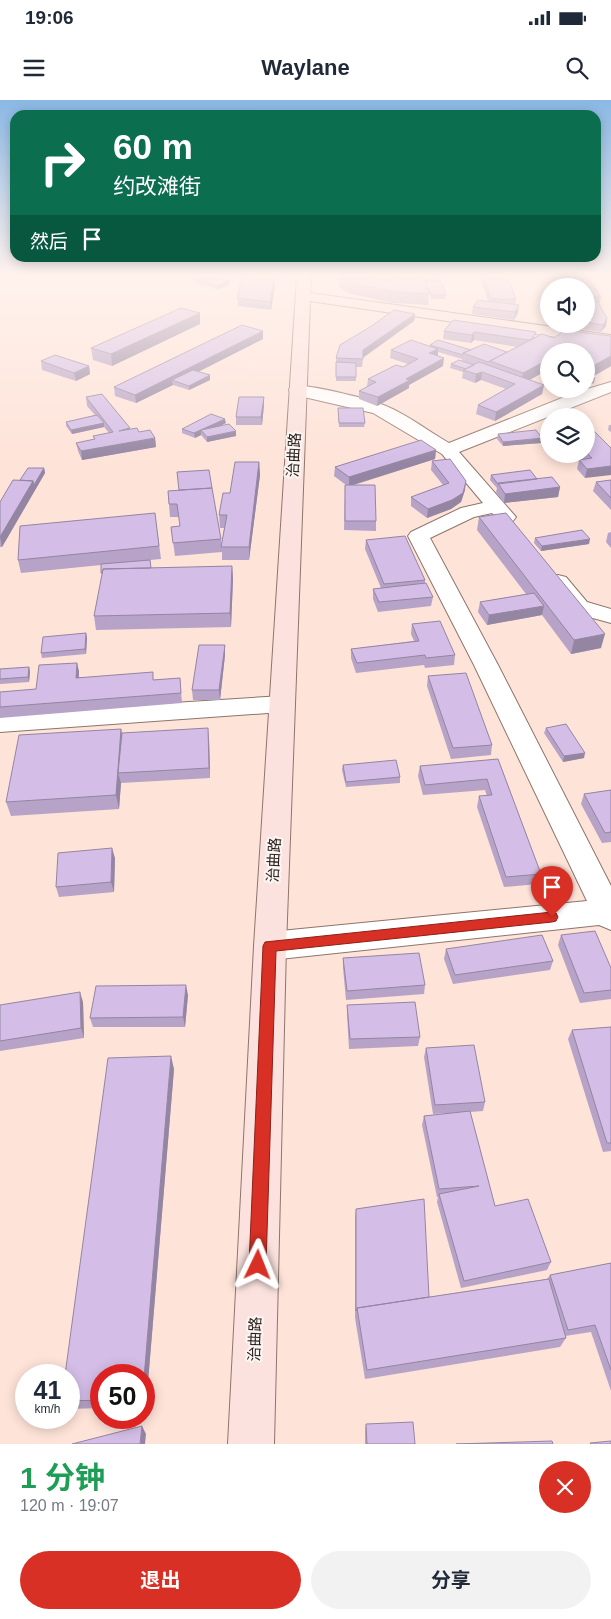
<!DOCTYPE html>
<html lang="zh">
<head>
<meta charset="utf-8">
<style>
  :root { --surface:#fff; --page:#f2f2f3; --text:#1f2937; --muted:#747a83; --accent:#d93025 }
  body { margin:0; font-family:Helvetica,"Noto Sans SC",sans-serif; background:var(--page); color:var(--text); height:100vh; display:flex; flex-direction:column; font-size:19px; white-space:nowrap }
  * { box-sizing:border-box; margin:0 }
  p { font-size:16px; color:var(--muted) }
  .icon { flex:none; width:28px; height:28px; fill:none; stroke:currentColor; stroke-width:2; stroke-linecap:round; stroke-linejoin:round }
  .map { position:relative; height:1344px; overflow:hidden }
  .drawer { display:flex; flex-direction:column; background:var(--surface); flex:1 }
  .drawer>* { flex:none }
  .hud { position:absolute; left:10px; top:10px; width:591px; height:152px; border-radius:15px; box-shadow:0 2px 12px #0003; background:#0b6e4f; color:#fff; overflow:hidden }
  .buttons { position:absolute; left:540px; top:178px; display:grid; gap:10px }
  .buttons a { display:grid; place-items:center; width:55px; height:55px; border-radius:50%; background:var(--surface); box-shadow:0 2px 12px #0003; font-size:25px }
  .speed { position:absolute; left:15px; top:1264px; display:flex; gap:10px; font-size:25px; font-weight:700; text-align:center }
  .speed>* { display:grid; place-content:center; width:65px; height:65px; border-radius:50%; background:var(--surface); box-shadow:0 2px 12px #0003; line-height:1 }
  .speed small { font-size:12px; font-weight:400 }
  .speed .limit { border:8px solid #d22; background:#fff; color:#111 }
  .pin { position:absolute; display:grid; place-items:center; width:42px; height:42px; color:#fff; margin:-51px -21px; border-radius:50% 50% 50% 0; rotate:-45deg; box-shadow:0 0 5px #0007 }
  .pin .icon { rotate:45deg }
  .me { position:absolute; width:55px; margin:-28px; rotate:2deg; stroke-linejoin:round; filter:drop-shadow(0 0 4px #0008) }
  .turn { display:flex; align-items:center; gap:18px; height:105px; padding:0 20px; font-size:22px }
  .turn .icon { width:65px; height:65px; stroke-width:2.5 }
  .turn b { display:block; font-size:35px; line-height:42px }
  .then { display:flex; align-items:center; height:48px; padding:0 20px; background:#0003; gap:10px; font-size:19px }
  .round { display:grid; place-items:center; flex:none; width:52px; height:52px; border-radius:26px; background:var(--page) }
  .overview { display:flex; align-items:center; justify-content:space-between; height:85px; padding:0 20px }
  h1 { font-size:30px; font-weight:700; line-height:38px; color:#1e9e55 }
  .button { display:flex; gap:10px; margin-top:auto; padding:10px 20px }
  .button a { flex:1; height:58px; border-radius:30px; background:var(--accent); color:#fff; font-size:20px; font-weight:700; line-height:58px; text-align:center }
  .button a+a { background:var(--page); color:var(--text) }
  .status { display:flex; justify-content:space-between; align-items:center; height:35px; padding:0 25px; background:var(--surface); direction:ltr }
  .status svg { height:14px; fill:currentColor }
  header { display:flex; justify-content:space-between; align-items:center; height:65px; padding:0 20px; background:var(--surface); font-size:22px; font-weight:700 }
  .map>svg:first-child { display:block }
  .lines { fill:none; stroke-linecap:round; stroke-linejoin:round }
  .street-casing { stroke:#8d756b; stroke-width:2 }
  .secondary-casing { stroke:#8d756b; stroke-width:2 }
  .street { fill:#fff; fill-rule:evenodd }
  .secondary { fill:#fbe2de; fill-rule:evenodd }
  .wall { fill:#b6a3c7 }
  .shaded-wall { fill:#9485a2 }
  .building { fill:#d4bee7; stroke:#9485a2 }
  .route { fill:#d93025; stroke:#8d1f18 }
  .labels { text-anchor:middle; stroke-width:4; stroke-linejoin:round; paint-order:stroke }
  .street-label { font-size:15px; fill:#261c18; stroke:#fbf5f3 }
</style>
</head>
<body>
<div class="status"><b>19:06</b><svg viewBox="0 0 49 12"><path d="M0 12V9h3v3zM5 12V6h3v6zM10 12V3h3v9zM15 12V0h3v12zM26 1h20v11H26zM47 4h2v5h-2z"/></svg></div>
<header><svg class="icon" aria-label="menu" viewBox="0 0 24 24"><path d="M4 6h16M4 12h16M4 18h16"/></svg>Waylane<svg class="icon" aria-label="search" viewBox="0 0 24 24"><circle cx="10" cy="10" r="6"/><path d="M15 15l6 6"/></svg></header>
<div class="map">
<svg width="611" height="1344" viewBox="0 0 611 1344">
  <rect width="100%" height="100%" fill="#fee3d8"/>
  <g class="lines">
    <g class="street-casing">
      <path id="street" d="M611,282V292L459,352L516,417L513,421C502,424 499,421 492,413L474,417L430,438L498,565L611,786V830L599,825L270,860L259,856L254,846L259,836L270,832L587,801L474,565L408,436L411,432L461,408L483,403L442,354L373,313L291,294L289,290L291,286C306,283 370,299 386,306C408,315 428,331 449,343L577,292Z
        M558,475L566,477L587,502L611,509V523L571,512L547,482L550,477Z
        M282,596L291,598L295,604L291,610L282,612L0,632V614Z"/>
    </g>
    <g class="secondary-casing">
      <path id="secondary" d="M297,176H311L310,193L611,235V245L310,201L286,846L274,1344H228L254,846Z"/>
    </g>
    <use href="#street" class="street"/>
    <use href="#secondary" class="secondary"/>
  </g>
  <path class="wall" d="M338,176H367L374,178V176H437V181L446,195L445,199H431L429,192L428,205L393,203L347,193L340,187Z
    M482,176H507L516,199L515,205L518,213L514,220L472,214L473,207L488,201L481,180Z
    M559,176H587L601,197L599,205L607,218L606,226L601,232L560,226L561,224H586V186H565Z
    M194,179L229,181V185L218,189L194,183Z
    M275,186L271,210L238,206L237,198Z
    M200,213V224L112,266L93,260L91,248Z
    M415,214L414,221L363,258L362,267H356V281H336V258Z
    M453,220L536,237L554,238L611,236V266L592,277L594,283L586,286V251H549V269L529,280L544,285L542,294L495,321L476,314L478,305L506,289L481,280L475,283L462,278L463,272L450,268L451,264L462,261V259L438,252V256L443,266L409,285V288L377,306L359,299V291L367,287L368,279L403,267L408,264L390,258L391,250L430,246V245L471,250L507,252L517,247L474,240L471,243L443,239L444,231Z
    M263,231V239L198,272L210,275V280L189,290L173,285L136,303L115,296L114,287Z
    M41,261L89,266L90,274L76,281L42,270Z
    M549,280V286L546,285L547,281Z
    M553,289H578L564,294Z
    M86,297L130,329L139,332L155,338L156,347L82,360L78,351L76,343L94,339L93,336L109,333L104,327L72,334L66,326V322L95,315L87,306Z
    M264,297V305L262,325H236V317Z
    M338,308L365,323L364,327H339Z
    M226,323L220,326L236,336L207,342L201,335L195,338L182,333V329Z
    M609,325H611V332L608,330Z
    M586,332L611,348L585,378L577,369L579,360L583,359L578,354H586Z
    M498,334L541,343L503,346L497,339Z
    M436,350L435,359L354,385L376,421V431L344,430L345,385H346L334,376L335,367Z
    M432,361L465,390L461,402L451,409L427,418L411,406V397L443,385L431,370Z
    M259,362L260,375L249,460H222V452L175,456L171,427L180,426L179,417H170L168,391L221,439L222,446L224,428H220L219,415L230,393Z
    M44,368L45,373L2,447H0V402L20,380Z
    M491,375L537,379L560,387L558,397L504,403L496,392L497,388L490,380Z
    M611,380V410L593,391L596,382Z
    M155,413L161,459L150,460L151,468L232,466L233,479L231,527L96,530L94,516L102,477L101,465L21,473L18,460Z
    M479,417L601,548L571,554L542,515L487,525L478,512L480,502L526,494L477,430Z
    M611,432V448L606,442L608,433Z
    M535,438L589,444L541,451L534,443Z
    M366,440L425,480V484L433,497L431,506L378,512L373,499V489L381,488L365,449Z
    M412,524L455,555L454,565L425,568L424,565L356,573L351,558V549L414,541L411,534Z
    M86,533L87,538L86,554L42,558L41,553Z
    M225,545V555L220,600H193L192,590Z
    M77,563L79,572V577L154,580L180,578L182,603L0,618V592L36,589Z
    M29,567L30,572L29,582L0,584V569Z
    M428,576L492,645L491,655L451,659L427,586Z
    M546,628L584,658L563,662L544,633Z
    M121,629L122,633L209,638L210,678L121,683L119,709L11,716L6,702Z
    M498,659L541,774L538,784L504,787L477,707L479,696H487L485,690L423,695L418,676L420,666Z
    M343,665L400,677V683L346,687L342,670Z
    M611,690V742L602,743L581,704L584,694Z
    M115,758L114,792L59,797L56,787Z
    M561,835L611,868V899L580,903L558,845Z
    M446,849L553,861L550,870L453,884L444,859Z
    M343,858L425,885L424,894L346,900L343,868Z
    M188,895L185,927H93L90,918Z
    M83,902L84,938L0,951V905Z
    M347,905L420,937L418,946L349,949L347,914Z
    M611,927V1051L603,1052L568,939L572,930Z
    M426,948L485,1002L483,1011L470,1012L495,1106L551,1162L547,1170L461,1188L437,1102L438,1097H437L422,1025L424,1016L448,1013L433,1014L424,957Z
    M174,969L146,1306L144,1307V1275H101V1308L69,1309V1275Z
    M356,1109L429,1197L547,1179L550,1175L611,1163V1291L591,1232L565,1236L566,1238L560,1247L365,1279L355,1218V1117Z
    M366,1324L415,1344H365V1329Z"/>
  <path class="shaded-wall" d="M274,179L275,186L271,210L270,202Z
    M229,181V185L218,189L217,185Z
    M519,205L518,213L514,220L515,212Z
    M200,213V224L112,266L111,254Z
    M415,214L414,221L362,258L363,250Z
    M607,218L606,226L601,232L603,225Z
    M263,231V239L178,282L172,280L173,285L136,303L135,295Z
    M474,232V240L471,243L472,235Z
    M438,249V257L429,253Z
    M611,256V266L587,280L589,268Z
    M444,258L443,266L409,285V288L377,306L378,297L406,279Z
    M549,259V269L521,285L523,273Z
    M89,266L90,274L76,281L74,273Z
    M482,272L481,280L475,283L476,274Z
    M210,275V280L189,290V286Z
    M595,278L594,283L586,286V282Z
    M544,285L542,294L495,321L496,312Z
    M568,289H578L564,294L565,290Z
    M264,297V305L262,325L261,317Z
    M225,319L226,323L204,334L201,330Z
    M104,323V327L72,334L71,330Z
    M201,330V335L195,338L194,333Z
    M236,331V336L207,342V337Z
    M155,338L156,347L82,360L81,351Z
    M542,338L541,343L503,346V342Z
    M436,350L435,359L349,386V377Z
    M259,362L260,375L249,460V447Z
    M611,366V375L585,378L587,369Z
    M44,368L45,373L2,447L0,437L33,381Z
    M466,381L465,390L461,402L451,409L427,418L428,409Z
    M560,387L558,397L504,403L505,394Z
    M590,439L589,444L541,451L542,446Z
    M232,466L233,479L231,527L230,513Z
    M544,506L542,515L487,525L489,515Z
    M86,533L87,538L86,554L85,549Z
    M605,534L601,548L571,554L574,540Z
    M225,545V555L220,600L219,590Z
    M77,563L79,572L78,588L76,578Z
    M29,567L30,572L29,582L28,577Z
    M208,628L209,638L210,678L209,668Z
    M121,629L123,643L118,673L121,683L119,709L116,695Z
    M585,653L584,658L563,662L564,656Z
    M112,748L115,758L114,792L111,782Z
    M186,885L188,895L185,927L183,917Z
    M80,892L83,902L84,938L81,928Z
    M171,956L174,969L146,1306L144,1302V1278Z
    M142,1326L146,1334L145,1344H140Z"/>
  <path class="building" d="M201,176H211L229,181L217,185L194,179Z
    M340,176H367L380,179L393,181L392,176H423L429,194L394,192L347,182Z
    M375,176H392L393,178H376Z
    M423,176H437V178H424Z
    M483,176H507L516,199H491Z
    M565,176H587L601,197H586V186H571Z
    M242,178L274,179L270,202L237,198Z
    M425,181H441L446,195H431L429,188H427Z
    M478,200L519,205L515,212L473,207Z
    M586,202H598L607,218L603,225L586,222V214H587L586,213Z
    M181,208L200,213L111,254L91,248Z
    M394,210L415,214L363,250V259L336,258L340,245L370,227Z
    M453,220L536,232L532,239L529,240L474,232L472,235L444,231Z
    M242,225L263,231L135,295L114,287Z
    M565,230L611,236V256L589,268L586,267V251H549V259L523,273L490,261L542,234L554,238Z
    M411,240L438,249L429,253L444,258L406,279L410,280L378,297L359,291L376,282L368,279L396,265L403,267L418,259L391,250Z
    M438,240L471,250L463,253V255L430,245Z
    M484,244L507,252L488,262L463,253Z
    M55,255L89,266L74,273L41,261Z
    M459,260L474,265L466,269L451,264Z
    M336,262L356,263V277H336Z
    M479,262L544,285L496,312L478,305L515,284L482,272L476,274L463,270Z
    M193,270L210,275L189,286L172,280Z
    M586,275L595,278L586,282Z
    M102,294L130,328L119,331L137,328L139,332L150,330L155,338L81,351L76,343L95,339L93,336L113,332L86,297Z
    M239,297H264L261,317H236Z
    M338,308H363L365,323H339Z
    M211,314L225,319L194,333L182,329Z
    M97,315L104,323L71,330L66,322Z
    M229,324L236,331L207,337L201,330Z
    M536,330L542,338L503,342L498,334Z
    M594,331L611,348V366L587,369L579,360L592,358L586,352V332Z
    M421,340L436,350L349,377L335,367Z
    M450,359L466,381L463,393L452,400L428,409L411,397L449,383L432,361Z
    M235,362H259L249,447H221L227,415H219L223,393H230Z
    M28,368H44L34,385L33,381L20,380Z
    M209,370L212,388L179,390L177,372Z
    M530,370L537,379L498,384L491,375Z
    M552,377L560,387L505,394L498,383Z
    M13,380L33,381L0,437V402Z
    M611,380V398L596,382Z
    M345,385H375L376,421H345Z
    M212,388L221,439L173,443L171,427L180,426L177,404H169L168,391Z
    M155,413L159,446L18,460L20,426Z
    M506,413L605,534L574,540L479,417Z
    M582,430L590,439L542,446L535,438Z
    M405,436L425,480L384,484L366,440Z
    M150,460L151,468L103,469L102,473H101V464Z
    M232,466L230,513L94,516L103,469Z
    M426,483L433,497L379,502L373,489Z
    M534,493L544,506L489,515L480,502Z
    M440,521L455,555L426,558L425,555L357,563L351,549L419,541L412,524Z
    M86,533L85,549L41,553L43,537Z
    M199,545H225L219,590H192Z
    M77,563L76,578L153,572V580L180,578L181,593L0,607V592L36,589L39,565Z
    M29,567L28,577L0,579V569Z
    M466,573L492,645L453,648L428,576Z
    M566,624L585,653L564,656L546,628Z
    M208,628L209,668L118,673L122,633Z
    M121,629L116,695L6,702L19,635Z
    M498,659L541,774L506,777L479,696L492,695L487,679L425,685L420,666Z
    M396,660L400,677L346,682L343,665Z
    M611,690V732L605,733L584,694Z
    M112,748L111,782L56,787L58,753Z
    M595,831L611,868V890L584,893L561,835Z
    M542,835L553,861L455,875L446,849Z
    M419,853L425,885L347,891L343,858Z
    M186,885L183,917L90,918L96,886Z
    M80,892L81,928L0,941V905Z
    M415,902L420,937L350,939L347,905Z
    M611,927V1043H607L572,930Z
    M474,945L485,1002L435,1005L426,948Z
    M171,956L144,1278V1275H101V1300L69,1301V1275H65L108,958Z
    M470,1011L495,1106L528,1099L551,1162L464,1181L439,1094L479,1086L439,1089L424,1016Z
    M424,1099L429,1197L357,1208L356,1211V1109Z
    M611,1163V1270L595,1225L568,1230L550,1175Z
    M549,1179L566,1238L367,1270L357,1208Z
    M413,1322L415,1344H367L366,1324Z
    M142,1326L140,1344H72Z
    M552,1341L553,1344H456Z
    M611,1341V1344H591L590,1343Z"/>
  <linearGradient id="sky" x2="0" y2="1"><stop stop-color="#8ab8e5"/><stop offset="0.48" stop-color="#fff2ed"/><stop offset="1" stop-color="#fff2ed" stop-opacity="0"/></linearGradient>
  <rect width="611" height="364" fill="url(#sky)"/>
  <path class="route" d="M552,812L556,813L558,817L556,821L552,822L276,851L266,1165L264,1171L258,1173L251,1171L249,1165L263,846L265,842Z"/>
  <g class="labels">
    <g class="street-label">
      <text transform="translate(294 355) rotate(-87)" y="5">治曲路</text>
      <text transform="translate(274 760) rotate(-87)" y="5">治曲路</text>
      <text transform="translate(255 1239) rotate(-88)" y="5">治曲路</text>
    </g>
  </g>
</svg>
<div class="buttons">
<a><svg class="icon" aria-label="sound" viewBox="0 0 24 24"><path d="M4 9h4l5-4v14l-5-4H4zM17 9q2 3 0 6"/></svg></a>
<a><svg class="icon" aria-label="search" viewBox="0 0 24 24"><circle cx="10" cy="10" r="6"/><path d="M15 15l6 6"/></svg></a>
<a><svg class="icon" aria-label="layers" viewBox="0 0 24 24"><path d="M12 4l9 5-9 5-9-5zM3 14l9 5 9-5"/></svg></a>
</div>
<div class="speed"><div>41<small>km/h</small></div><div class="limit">50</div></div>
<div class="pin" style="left:552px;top:817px;background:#d93025"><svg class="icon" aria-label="arrive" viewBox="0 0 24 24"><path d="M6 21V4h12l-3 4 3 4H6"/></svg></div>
<svg class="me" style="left:258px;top:1165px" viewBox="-20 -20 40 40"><path d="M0-17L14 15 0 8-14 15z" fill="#d93025" stroke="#fff" stroke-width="4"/></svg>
<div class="hud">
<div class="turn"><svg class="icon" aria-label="right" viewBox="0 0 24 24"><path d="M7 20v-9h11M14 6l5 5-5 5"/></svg><div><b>60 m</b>约改滩街</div></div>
<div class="then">然后<svg class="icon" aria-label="arrive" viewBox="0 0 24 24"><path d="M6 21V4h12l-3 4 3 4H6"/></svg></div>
</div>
</div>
<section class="drawer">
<div class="overview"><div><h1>1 分钟</h1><p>120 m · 19:07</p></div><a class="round" style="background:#d93025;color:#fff"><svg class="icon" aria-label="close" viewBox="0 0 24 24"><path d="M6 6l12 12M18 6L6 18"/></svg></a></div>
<div class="button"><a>退出</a><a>分享</a></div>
</section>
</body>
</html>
